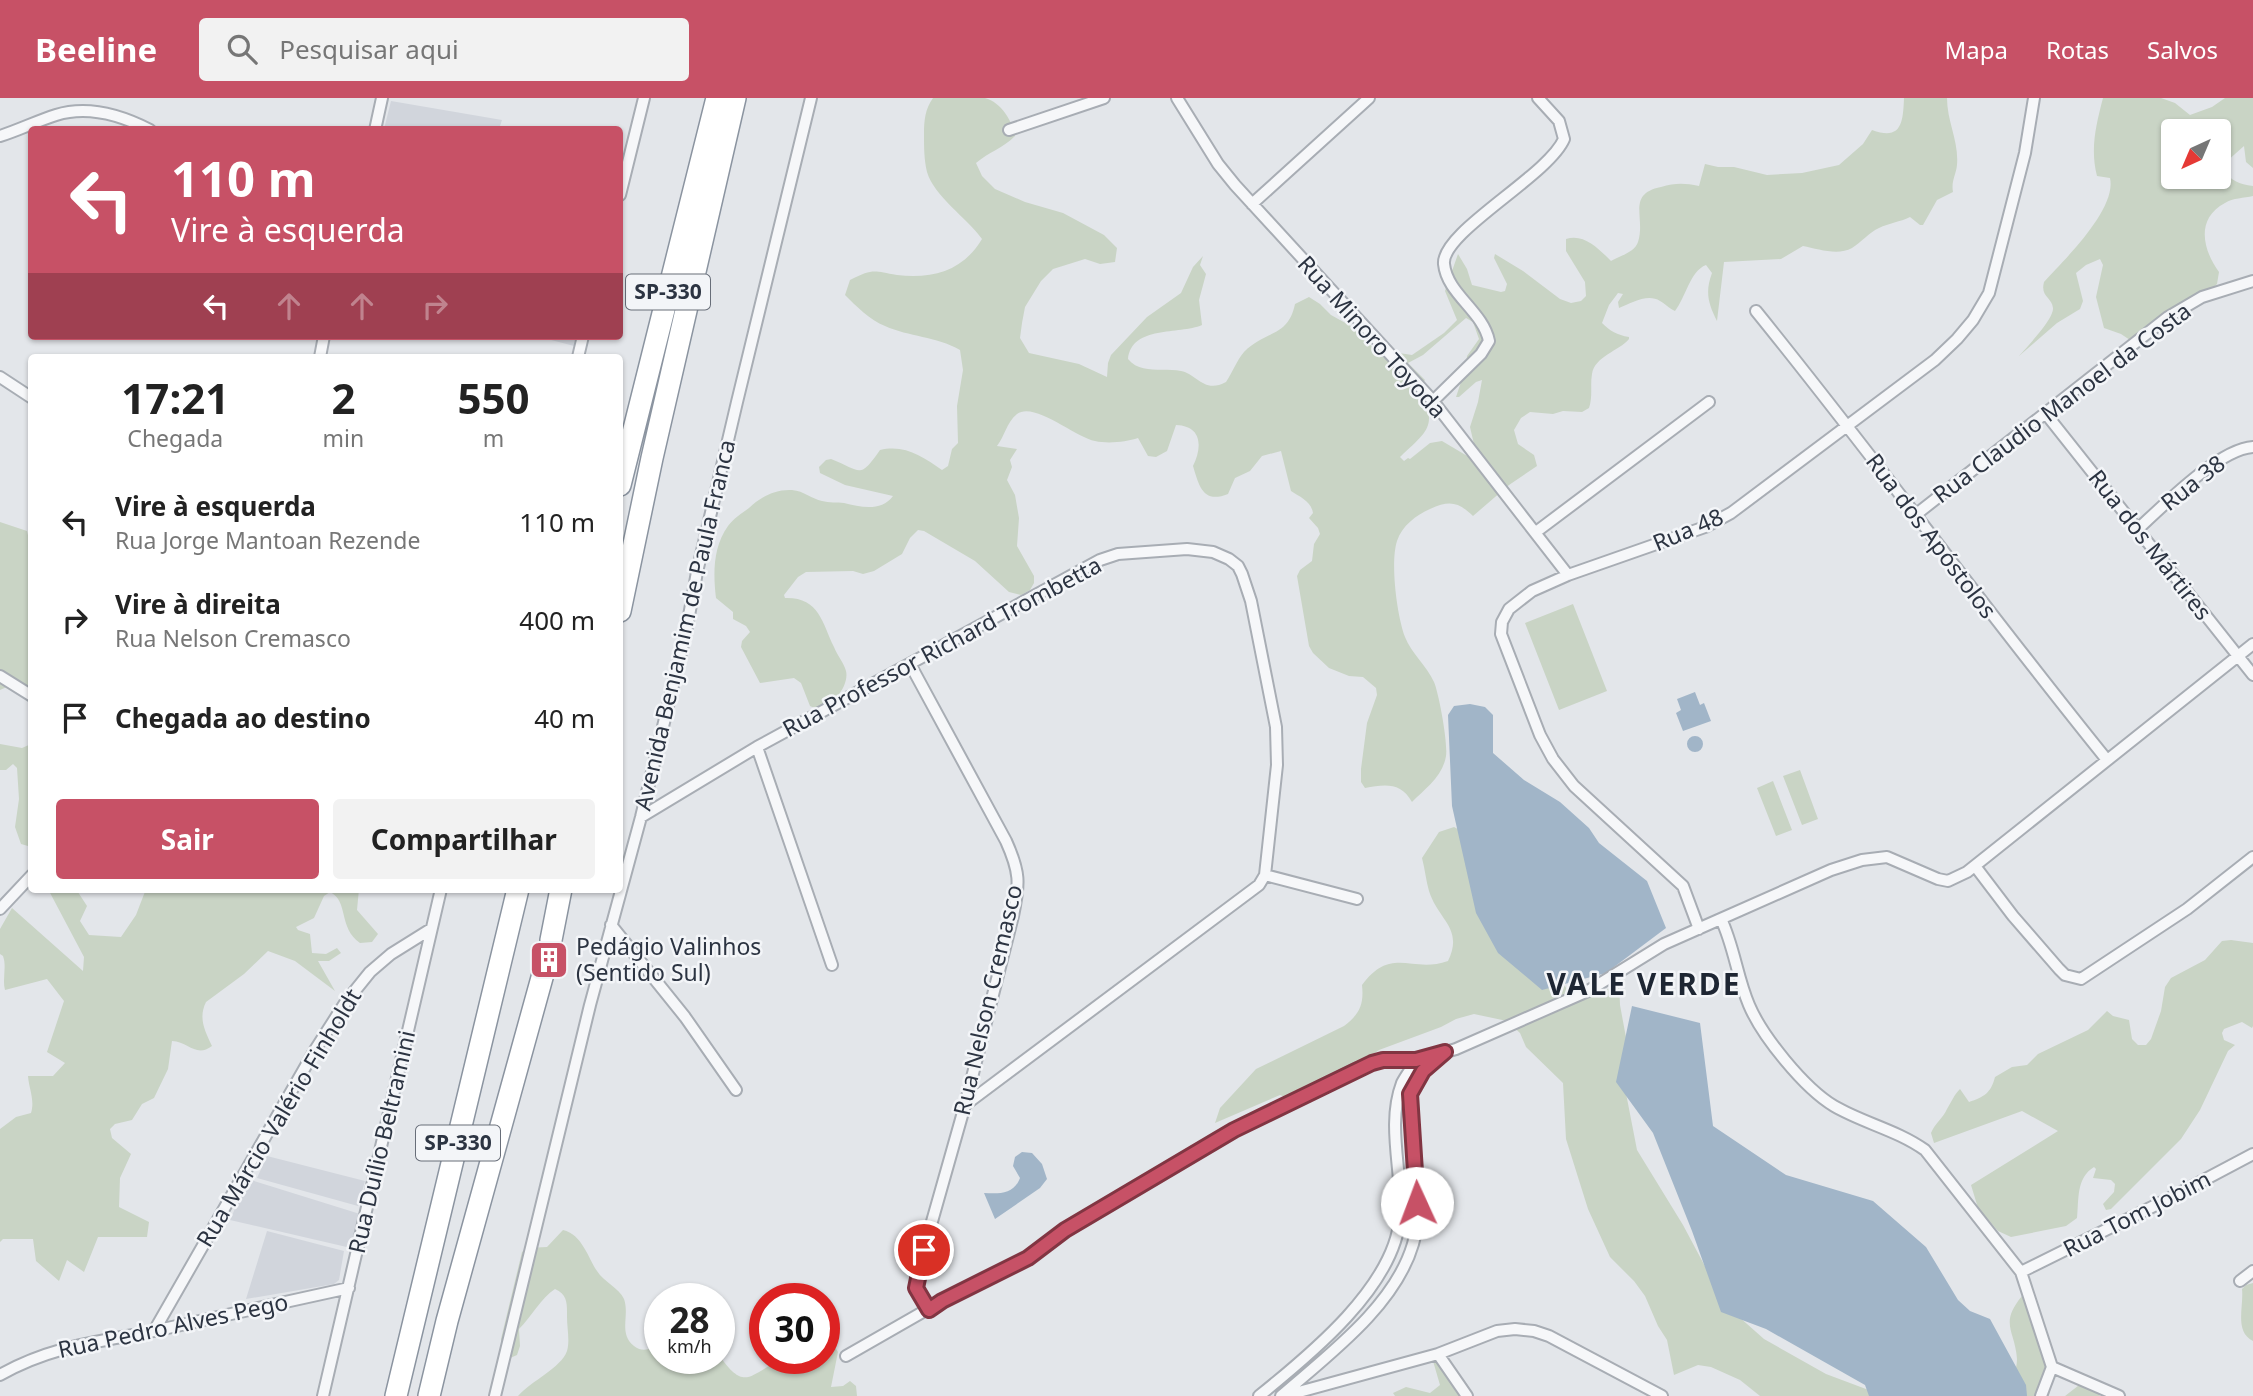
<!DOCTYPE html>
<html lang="pt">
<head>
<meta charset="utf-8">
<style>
  :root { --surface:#fff; --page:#f2f2f2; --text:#222; --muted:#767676; --accent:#c75166 }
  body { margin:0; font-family:"Noto Sans",sans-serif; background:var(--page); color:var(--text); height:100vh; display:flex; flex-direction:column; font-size:26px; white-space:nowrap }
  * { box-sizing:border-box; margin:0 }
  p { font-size:23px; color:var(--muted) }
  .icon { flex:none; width:38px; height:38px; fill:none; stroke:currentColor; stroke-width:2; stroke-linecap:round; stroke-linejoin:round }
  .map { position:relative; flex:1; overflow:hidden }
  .panel { position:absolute; left:28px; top:256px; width:595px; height:539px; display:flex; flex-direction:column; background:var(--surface); border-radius:7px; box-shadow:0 2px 5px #0004 }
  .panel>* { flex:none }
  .hud { position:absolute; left:28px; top:28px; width:595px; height:214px; border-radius:7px; box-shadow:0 2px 5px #0004; background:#c75166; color:#fff; overflow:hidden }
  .needle { width:46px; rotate:224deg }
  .fabs { position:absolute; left:2161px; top:21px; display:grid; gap:14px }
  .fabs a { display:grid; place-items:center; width:70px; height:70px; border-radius:7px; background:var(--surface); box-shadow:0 2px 5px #0004; font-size:35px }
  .speed { position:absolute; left:644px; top:1185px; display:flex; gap:14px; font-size:35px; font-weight:700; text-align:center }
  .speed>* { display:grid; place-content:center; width:91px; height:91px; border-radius:50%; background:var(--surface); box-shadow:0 2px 5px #0004; line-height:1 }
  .speed small { font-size:18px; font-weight:400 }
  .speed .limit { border:10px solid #d22; background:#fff; color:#111 }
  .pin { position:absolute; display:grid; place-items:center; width:60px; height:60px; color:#fff; margin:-30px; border:4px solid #fff; border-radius:50%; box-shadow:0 2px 7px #0007 }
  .me { position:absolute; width:77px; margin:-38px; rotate:358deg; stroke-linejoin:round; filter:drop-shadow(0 0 5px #0008) }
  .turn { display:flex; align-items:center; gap:24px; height:147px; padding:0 28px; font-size:32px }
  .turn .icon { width:91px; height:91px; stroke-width:2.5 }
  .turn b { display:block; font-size:49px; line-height:60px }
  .lanes { display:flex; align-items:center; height:66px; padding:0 28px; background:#0003; justify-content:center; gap:35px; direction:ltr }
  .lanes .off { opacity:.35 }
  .eta { display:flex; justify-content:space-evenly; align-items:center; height:119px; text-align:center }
  .eta b { font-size:42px; font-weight:700; line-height:49px }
  .button { display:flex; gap:14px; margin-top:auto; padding:14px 28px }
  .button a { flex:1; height:80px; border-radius:7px; background:var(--accent); color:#fff; font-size:28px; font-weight:700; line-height:80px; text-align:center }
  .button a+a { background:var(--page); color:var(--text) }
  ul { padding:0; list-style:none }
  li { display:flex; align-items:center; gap:21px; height:98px; padding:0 28px }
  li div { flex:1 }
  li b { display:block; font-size:26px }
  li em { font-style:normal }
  header { display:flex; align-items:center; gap:42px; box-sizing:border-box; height:98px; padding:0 35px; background:var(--accent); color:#fff }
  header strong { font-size:33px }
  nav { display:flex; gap:38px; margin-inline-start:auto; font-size:24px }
  .search { width:490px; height:63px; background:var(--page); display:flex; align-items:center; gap:18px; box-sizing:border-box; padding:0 24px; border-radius:7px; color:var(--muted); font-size:26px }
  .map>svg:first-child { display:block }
  .built { fill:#d1d5dc }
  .green { fill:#c9d4c5; fill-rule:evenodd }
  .water { fill:#a1b5c8 }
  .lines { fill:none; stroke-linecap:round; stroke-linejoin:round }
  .highway-tunnel { stroke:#bec2c8; stroke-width:21; stroke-dasharray:21 10; stroke-linecap:butt }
  .street-casing { stroke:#a8adb4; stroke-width:14 }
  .highway-casing { stroke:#8b94a0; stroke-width:24 }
  .street { stroke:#f6f7f9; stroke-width:10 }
  .highway { stroke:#fff; stroke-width:21 }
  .route-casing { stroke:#813542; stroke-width:18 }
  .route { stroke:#c75166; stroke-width:12 }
  .labels { text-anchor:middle; stroke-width:5; stroke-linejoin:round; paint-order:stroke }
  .shield { fill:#f3f5f8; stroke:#686e79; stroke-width:2 }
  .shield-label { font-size:21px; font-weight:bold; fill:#2c3442 }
  .street-label { font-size:23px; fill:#2c3442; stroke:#f3f5f8 }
  .poi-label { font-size:23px; fill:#2c3442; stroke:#f3f5f8; text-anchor:start }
  .district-label { font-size:30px; font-weight:bold; letter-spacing:2px; fill:#1e2633; stroke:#f3f5f8 }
</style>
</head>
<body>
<header>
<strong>Beeline</strong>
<div class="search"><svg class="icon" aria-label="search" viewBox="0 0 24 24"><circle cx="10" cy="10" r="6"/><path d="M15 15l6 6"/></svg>Pesquisar aqui</div>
<nav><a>Mapa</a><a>Rotas</a><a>Salvos</a></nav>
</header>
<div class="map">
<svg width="2253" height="1298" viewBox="0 0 2253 1298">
  <rect width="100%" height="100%" fill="#e3e6ea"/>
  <path class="built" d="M391,3L502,22L499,31H384Z
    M536,238H576L574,248Z
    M267,1058L365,1083L358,1108L257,1080Z
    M248,1081L360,1116L351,1150L230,1122Z
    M267,1133L344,1153L339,1182L334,1186L246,1201Z"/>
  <path class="green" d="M933,0C947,0 972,0 985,0C1001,4 1013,24 1015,38C1003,50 989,54 976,65L982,78L995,91L1025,104L1063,115L1104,137L1117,150L1115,164L1100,166L1085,161L1053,171L1041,183L1025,209L1022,225L1020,240L1029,255L1079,266L1107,279L1108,265L1111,257L1147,219L1181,195L1193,169L1203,158L1200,167L1206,176L1199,202L1202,227C1179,237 1132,227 1128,261C1141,277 1163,269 1181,273C1197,276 1204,296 1226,284C1232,275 1237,262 1244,254C1265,232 1288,240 1295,206L1309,199L1320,206L1331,217L1349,227L1383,259L1392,261L1399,255L1412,257L1444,235L1457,222L1445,193L1458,156L1467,171L1472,187L1501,194L1505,193L1507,186L1494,160L1495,156L1523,173L1560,201L1571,205L1581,203L1586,198L1585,184L1566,153V141C1584,135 1599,151 1611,163C1620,158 1635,154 1638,144C1646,120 1626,96 1661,89C1675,85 1684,85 1699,88L1705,66L1718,69H1734L1767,77L1802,75L1839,67L1863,46L1872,32C1902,43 1903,24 1904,0H1947C1947,24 1959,43 1957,67C1956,77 1951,83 1953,94L1937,102L1923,127H1920L1910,119C1900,124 1889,125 1879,130C1868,135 1862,144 1852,150C1838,158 1818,151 1803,148L1781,161L1724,164L1717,223C1708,205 1705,194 1712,175L1706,167C1690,173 1686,199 1675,213C1668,210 1666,206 1660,203C1648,195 1631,205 1619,210L1618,204L1623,196L1618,195L1609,207L1602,225C1610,233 1617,237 1629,239V241C1619,253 1595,258 1592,276C1590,287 1593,298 1589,310L1582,314L1563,313L1553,316L1530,314L1521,320L1514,332L1518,346L1534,357L1537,368L1509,387L1473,418C1458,404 1450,402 1430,411C1416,417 1402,428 1397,443C1390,465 1397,518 1405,539C1411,555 1427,568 1434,584C1439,596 1448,645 1446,658C1443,678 1425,691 1412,704C1401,684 1385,686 1365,690L1361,684V671L1367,625L1377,597L1376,590L1363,579L1349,578L1329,570L1313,555L1309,548L1297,478L1300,472L1312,463L1314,446L1320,436L1318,430L1309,420L1313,415C1311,403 1300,399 1291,393L1281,353L1262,358L1250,373L1235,380L1228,396C1203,406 1199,388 1193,368C1202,350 1203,328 1176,327L1167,353L1156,359L1148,358L1138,340C1126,344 1108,346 1095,343C1075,339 1034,303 1017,316C1006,325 1005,338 997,348L1017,351L1010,362L1012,369L1007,382L1015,397L1019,420L1017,448L1034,478V485L1030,492L1021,497L1009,494L975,463L924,433L918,432L910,440L902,456L874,473L863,476L853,473L806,474L798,479L784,497L785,500C819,499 822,524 834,549C837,557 844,565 846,573C850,590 827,616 810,608L801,585L794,580L760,585L741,549L742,543L750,534L746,528L733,521V514L716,500C713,475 713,449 728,428C733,421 742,415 749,410C761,399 775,391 792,392C804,393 812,401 822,403C829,405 837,404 844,405C861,409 881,414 893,398L845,387L820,375L819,369L826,362L831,361C862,373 859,382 880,352C905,346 923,359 942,372L948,368L952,351L958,345L957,308L963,272L960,252C936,238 909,239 885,228C870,222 856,208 845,197L850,182C874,170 873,173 897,177C933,181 963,173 982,141C967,120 934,98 927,74C924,61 924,49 924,36C924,23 925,11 933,0ZM1466,220L1473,224L1479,241L1467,258L1466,269L1456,299H1459L1476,284L1482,282L1478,304L1470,329L1477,359L1474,362L1442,343L1430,345L1410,361L1408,360L1404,363L1400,359C1429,332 1438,328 1419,289L1425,282L1408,265L1423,257Z
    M2103,0H2161L2175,5L2190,17L2212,9L2225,0H2253V70L2246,64L2244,48L2226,64L2223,71C2231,83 2239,86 2253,88V98C2244,100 2233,100 2225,105C2195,121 2203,152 2219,174L2217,186L2204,199L2130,242L2121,236L2104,230L2096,199L2103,167L2100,161L2086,167L2076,175L2083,203L2080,211L2057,225L2019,258C2027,249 2054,221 2053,210C2052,199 2040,199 2044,184C2064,162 2117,111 2110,80L2097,78C2090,51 2096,27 2103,0ZM2174,33H2219V79H2174Z
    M0,424L27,433L32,454L31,587L9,588L0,592Z
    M1573,506L1607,593L1559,612L1525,525Z
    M0,646L22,650L31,646L32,746L28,748L21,746L15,729L19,701L17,670L13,666L6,672H0Z
    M1800,672L1818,721L1802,727L1783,678Z
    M1773,683L1792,732L1776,738L1757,690Z
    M1454,729L1467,736L1570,896L1583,888L1581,893L1585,899L1595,898L1619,885L1620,907L1627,945L1624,985L1637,1052L1683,1127L1723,1202L1738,1218L1764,1241L1826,1276L1874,1294L1877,1298H1760L1740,1282L1711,1269L1698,1267L1674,1277L1667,1242L1658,1228L1645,1198L1634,1183L1610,1159L1588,1111L1566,1041L1563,985L1526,949L1520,935L1507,923L1474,916L1456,921L1441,929L1379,952L1338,981L1326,992L1313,999L1299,1004L1280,997L1215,1025L1220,1010L1256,971L1344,928C1360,916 1364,906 1362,887C1392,847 1411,876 1448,863C1464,830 1438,822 1429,793C1426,783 1425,771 1422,760L1439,734Z
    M48,791H76L87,808L80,823L89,837L121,839L136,817L146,791H359L357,812L378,836L372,844L360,845C338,830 349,803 330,794L324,798L314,820L296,829L298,832L310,836L312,855L326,856L337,850L341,855L329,863H318L335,893L295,863L268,853L244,876L206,904C198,920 205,933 212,948C196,960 189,944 172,943L168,971L154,1000L142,1006L132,1022L115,1026L110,1031L112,1040L131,1056L120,1080L119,1109L149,1124L147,1139H98L84,1174L67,1162L59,1183L36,1163L33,1141H3L0,1144V1031L16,1019L31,1015C35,1002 29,991 28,978H53L65,965L47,954L64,903L47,881L5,892C2,881 7,869 3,858L0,856V831L12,810L83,873L84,859Z
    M2231,842L2253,845V928L2252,930L2242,924L2224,931L2222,935L2224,942L2235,947L2228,953L2200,1012L2181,1041L2111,1111L2106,1112L2103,1106L2114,1094L2115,1086L2111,1082L2093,1080L2096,1071L2094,1069C2076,1080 2079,1101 2077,1120L2066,1128L2011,1139L1998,1133L1978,1110L1971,1087L2058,1033L2022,1013L1934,1045L1931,1035C1935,1025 1943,1020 1947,1011C1952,1003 1954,997 1960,991L1969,1004C1984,999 1991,995 1995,979L2012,969L2027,967L2038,956L2088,932L2107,913L2113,918L2129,922L2132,941L2138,947H2146L2151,941L2161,913L2165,889L2171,880L2205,862L2222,843Z
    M563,1132C582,1136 588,1160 597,1173C604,1184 619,1190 624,1201C630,1218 618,1235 634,1248C643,1255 651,1251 660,1246V1260H719V1257C747,1298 751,1272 785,1261C796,1258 812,1260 824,1260V1241L833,1246L838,1254L831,1289L843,1288L850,1283L856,1288L857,1298H518C531,1283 561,1270 567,1253C570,1243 567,1230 567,1219C567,1206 568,1197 555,1191C541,1200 532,1218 519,1231L520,1248L517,1257L508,1261L501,1257V1241L522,1154L527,1150L547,1149Z
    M2253,1185V1243C2234,1233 2244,1209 2242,1191L2246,1187Z
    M2022,1198C2045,1218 2055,1269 2049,1298H2006C2011,1286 2017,1273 2017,1261C2015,1232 1999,1226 2022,1198Z
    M1433,1263C1450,1270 1468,1279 1472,1298H1395L1393,1295L1406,1289L1430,1295L1440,1287Z
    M2083,1284L2095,1289L2100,1298H2065Z"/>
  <path class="water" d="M1695,594L1700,607L1704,605L1711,623L1683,633L1676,615L1681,612L1677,601Z
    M1470,606L1485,609L1493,617V655L1524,682L1560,704L1589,730L1599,745L1647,783L1666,830L1606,875L1542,892L1498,855L1476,815L1452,708L1448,617L1454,608Z
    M1687 646a8 8 0 1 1 16 0a8 8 0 1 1-16 0Z
    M1632,908L1700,925L1713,1028L1786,1077L1873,1103L1926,1149L1958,1202L1970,1213L1990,1221L2026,1287L2027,1298H1869L1865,1287L1766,1231L1721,1214L1692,1133L1653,1035L1616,984Z
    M1022,1054L1032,1055L1042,1066L1047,1081L1040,1090L995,1121L984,1095C1000,1096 1014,1096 1020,1080L1013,1068L1015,1059Z"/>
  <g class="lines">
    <path class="highway-tunnel" d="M543,876L551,842"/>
    <g class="street-casing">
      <path id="street" d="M1177,0L1218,66L1235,87L1433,303L1568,477
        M375,32L382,0
        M1009,32L1104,0
        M0,38C19,32 37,23 56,17C88,7 121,17 150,32
        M620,97L644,0
        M1252,106L1369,0
        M1756,213C1876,361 1987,514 2107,662
        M320,259L324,238
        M578,259L583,238
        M0,279L32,300
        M1433,303L1481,256L1489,243C1483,213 1447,196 1444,166C1441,134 1548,78 1564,41L1559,23L1538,0
        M2046,316L2253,577
        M1914,418L2168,219L2202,199L2253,183
        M2138,431C2164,407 2219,351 2253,349
        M1536,434L1709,304
        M910,566L1006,743C1020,774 1020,785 1013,818L965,1007L916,1180V1190L929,1212
        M0,578L32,598
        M757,649L832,867
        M641,719L757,649L1100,462L1118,456L1187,451L1213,454L1229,461L1238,468L1242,476L1251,503L1276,629L1277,667L1265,777L1259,787L965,1007
        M1975,768L2013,818L2059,871L2065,877L2081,881L2187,811L2253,759
        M1265,777L1357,801
        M0,811L32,777
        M1721,821C1734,848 1737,879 1749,907C1762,938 1804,990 1834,1008C1863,1025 1897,1032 1925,1052L2021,1174L2052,1269L2041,1298
        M611,827L685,919L736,992
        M1699,831L1683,788L1574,688L1553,661L1540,637L1501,536L1502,524L1509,511L1532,493L1568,477L1705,429L1731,415L1935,262L1957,241L1973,222L1989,195L2025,55L2034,0
        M2021,1174L2170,1100L2253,1056
        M2240,1183L2253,1173
        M154,1233L315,952L345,905L370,874L391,856L431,831
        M1438,1256L1467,1298
        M846,1258L942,1203L1028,1160L1065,1132L1107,1106L1234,1032L1355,971L1383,962L1416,963L1456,951L1588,893L1664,846L1831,772L1862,762L1887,759L1938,781L1948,783L1967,774L2253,546
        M2052,1269L2119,1298
        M0,1277C51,1248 98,1244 154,1233C219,1219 284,1204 349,1190
        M323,1298L441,791
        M495,1298L590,907L641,719L686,534L697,474L737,304L811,0
        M1259,1298C1310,1257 1396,1187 1400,1118C1403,1075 1386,1027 1402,985C1406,977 1412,970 1416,963
        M1281,1298C1328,1257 1395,1208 1413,1146C1423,1113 1416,1072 1412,1039C1411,1025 1407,1009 1411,996C1415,980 1428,968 1440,958
        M1284,1298L1438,1256L1497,1233L1515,1231L1534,1233L1549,1238L1662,1298"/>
    </g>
    <g class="highway-casing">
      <path id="highway" d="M620,387L717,0
        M620,513L652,360L735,0
        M551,842L561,791
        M396,1298L518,791
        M429,1298L447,1223L543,876"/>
    </g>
    <use href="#street" class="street"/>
    <use href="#highway" class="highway"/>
  </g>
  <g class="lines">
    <g class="route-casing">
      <path id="route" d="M924,1152L916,1190L929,1212L942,1203L1028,1160L1065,1132L1234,1032L1372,965L1383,962H1416L1445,954L1423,973L1410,996L1417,1105"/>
    </g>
    <use href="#route" class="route"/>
  </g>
  <defs>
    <g id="building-square" transform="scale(2.0125)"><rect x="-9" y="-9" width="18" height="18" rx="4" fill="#c75166" stroke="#f3f5f8"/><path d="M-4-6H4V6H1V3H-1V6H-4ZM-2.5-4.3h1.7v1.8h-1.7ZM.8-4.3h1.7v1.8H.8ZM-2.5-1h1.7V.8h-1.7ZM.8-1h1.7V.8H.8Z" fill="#fff"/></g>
  </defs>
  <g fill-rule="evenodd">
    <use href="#building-square" x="549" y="862"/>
  </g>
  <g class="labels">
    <g class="shield">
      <rect x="626" y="176.5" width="84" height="35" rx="5"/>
      <rect x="416" y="1027.5" width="84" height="35" rx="5"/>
    </g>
    <g class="shield-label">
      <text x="668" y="201">SP-330</text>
      <text x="458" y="1052">SP-330</text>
    </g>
    <g class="street-label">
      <text transform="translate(1372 239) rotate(48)" y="8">Rua Minoro Toyoda</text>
      <text transform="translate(2062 305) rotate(-37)" y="8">Rua Claudio Manoel da Costa</text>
      <text transform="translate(2193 385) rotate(-38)" y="8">Rua 38</text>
      <text transform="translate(1688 432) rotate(-23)" y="8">Rua 48</text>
      <text transform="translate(1931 438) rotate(53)" y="8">Rua dos Apóstolos</text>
      <text transform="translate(2150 447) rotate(52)" y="8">Rua dos Mártires</text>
      <text transform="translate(685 527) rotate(-77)" y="8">Avenida Benjamim de Paula Franca</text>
      <text transform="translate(942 549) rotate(-28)" y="8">Rua Professor Richard Trombetta</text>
      <text transform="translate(988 902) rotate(-77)" y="8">Rua Nelson Cremasco</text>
      <text transform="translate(279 1020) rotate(-59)" y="8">Rua Márcio Valério Finholdt</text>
      <text transform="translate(382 1044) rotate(-77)" y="8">Rua Duílio Beltramini</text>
      <text transform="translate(2137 1116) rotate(-27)" y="8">Rua Tom Jobim</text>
      <text transform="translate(173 1228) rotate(-12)" y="8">Rua Pedro Alves Pego</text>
    </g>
    <g class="poi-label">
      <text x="576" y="857">Pedágio Valinhos<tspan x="576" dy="26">(Sentido Sul)</tspan></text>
    </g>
    <g class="district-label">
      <text x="1644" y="897">VALE VERDE</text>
    </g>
  </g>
</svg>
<div class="fabs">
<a><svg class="needle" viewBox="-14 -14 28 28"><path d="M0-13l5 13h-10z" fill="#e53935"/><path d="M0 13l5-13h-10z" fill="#767676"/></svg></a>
</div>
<div class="speed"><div>28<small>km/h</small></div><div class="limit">30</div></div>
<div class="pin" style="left:924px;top:1152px;background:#d93025"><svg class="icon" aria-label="arrive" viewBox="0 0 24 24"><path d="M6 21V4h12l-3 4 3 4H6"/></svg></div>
<svg class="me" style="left:1417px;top:1105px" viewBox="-20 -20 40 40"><circle r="19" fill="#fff"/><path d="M0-13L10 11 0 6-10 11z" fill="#c75166"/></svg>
<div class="hud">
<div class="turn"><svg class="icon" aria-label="left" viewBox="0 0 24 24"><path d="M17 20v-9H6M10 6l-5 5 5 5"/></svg><div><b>110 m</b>Vire à esquerda</div></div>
<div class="lanes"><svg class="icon" aria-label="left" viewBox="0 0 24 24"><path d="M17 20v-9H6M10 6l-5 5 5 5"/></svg><svg class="icon off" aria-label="ahead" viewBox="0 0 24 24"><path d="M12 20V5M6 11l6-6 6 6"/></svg><svg class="icon off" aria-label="ahead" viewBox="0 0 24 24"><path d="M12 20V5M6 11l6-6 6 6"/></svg><svg class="icon off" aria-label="right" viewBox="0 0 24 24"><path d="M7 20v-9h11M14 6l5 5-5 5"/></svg></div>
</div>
<section class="panel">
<div class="eta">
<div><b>17:21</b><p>Chegada</p></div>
<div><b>2</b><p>min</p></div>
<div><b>550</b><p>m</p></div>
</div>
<ul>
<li><svg class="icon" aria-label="left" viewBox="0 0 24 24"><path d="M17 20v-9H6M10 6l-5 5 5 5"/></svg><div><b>Vire à esquerda</b><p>Rua Jorge Mantoan Rezende</p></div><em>110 m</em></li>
<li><svg class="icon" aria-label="right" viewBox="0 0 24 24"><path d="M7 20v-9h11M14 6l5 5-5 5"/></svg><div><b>Vire à direita</b><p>Rua Nelson Cremasco</p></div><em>400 m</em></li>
<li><svg class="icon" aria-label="arrive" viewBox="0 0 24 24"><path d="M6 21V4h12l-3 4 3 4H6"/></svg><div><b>Chegada ao destino</b></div><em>40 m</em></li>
</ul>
<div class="button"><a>Sair</a><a>Compartilhar</a></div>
</section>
</div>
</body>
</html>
